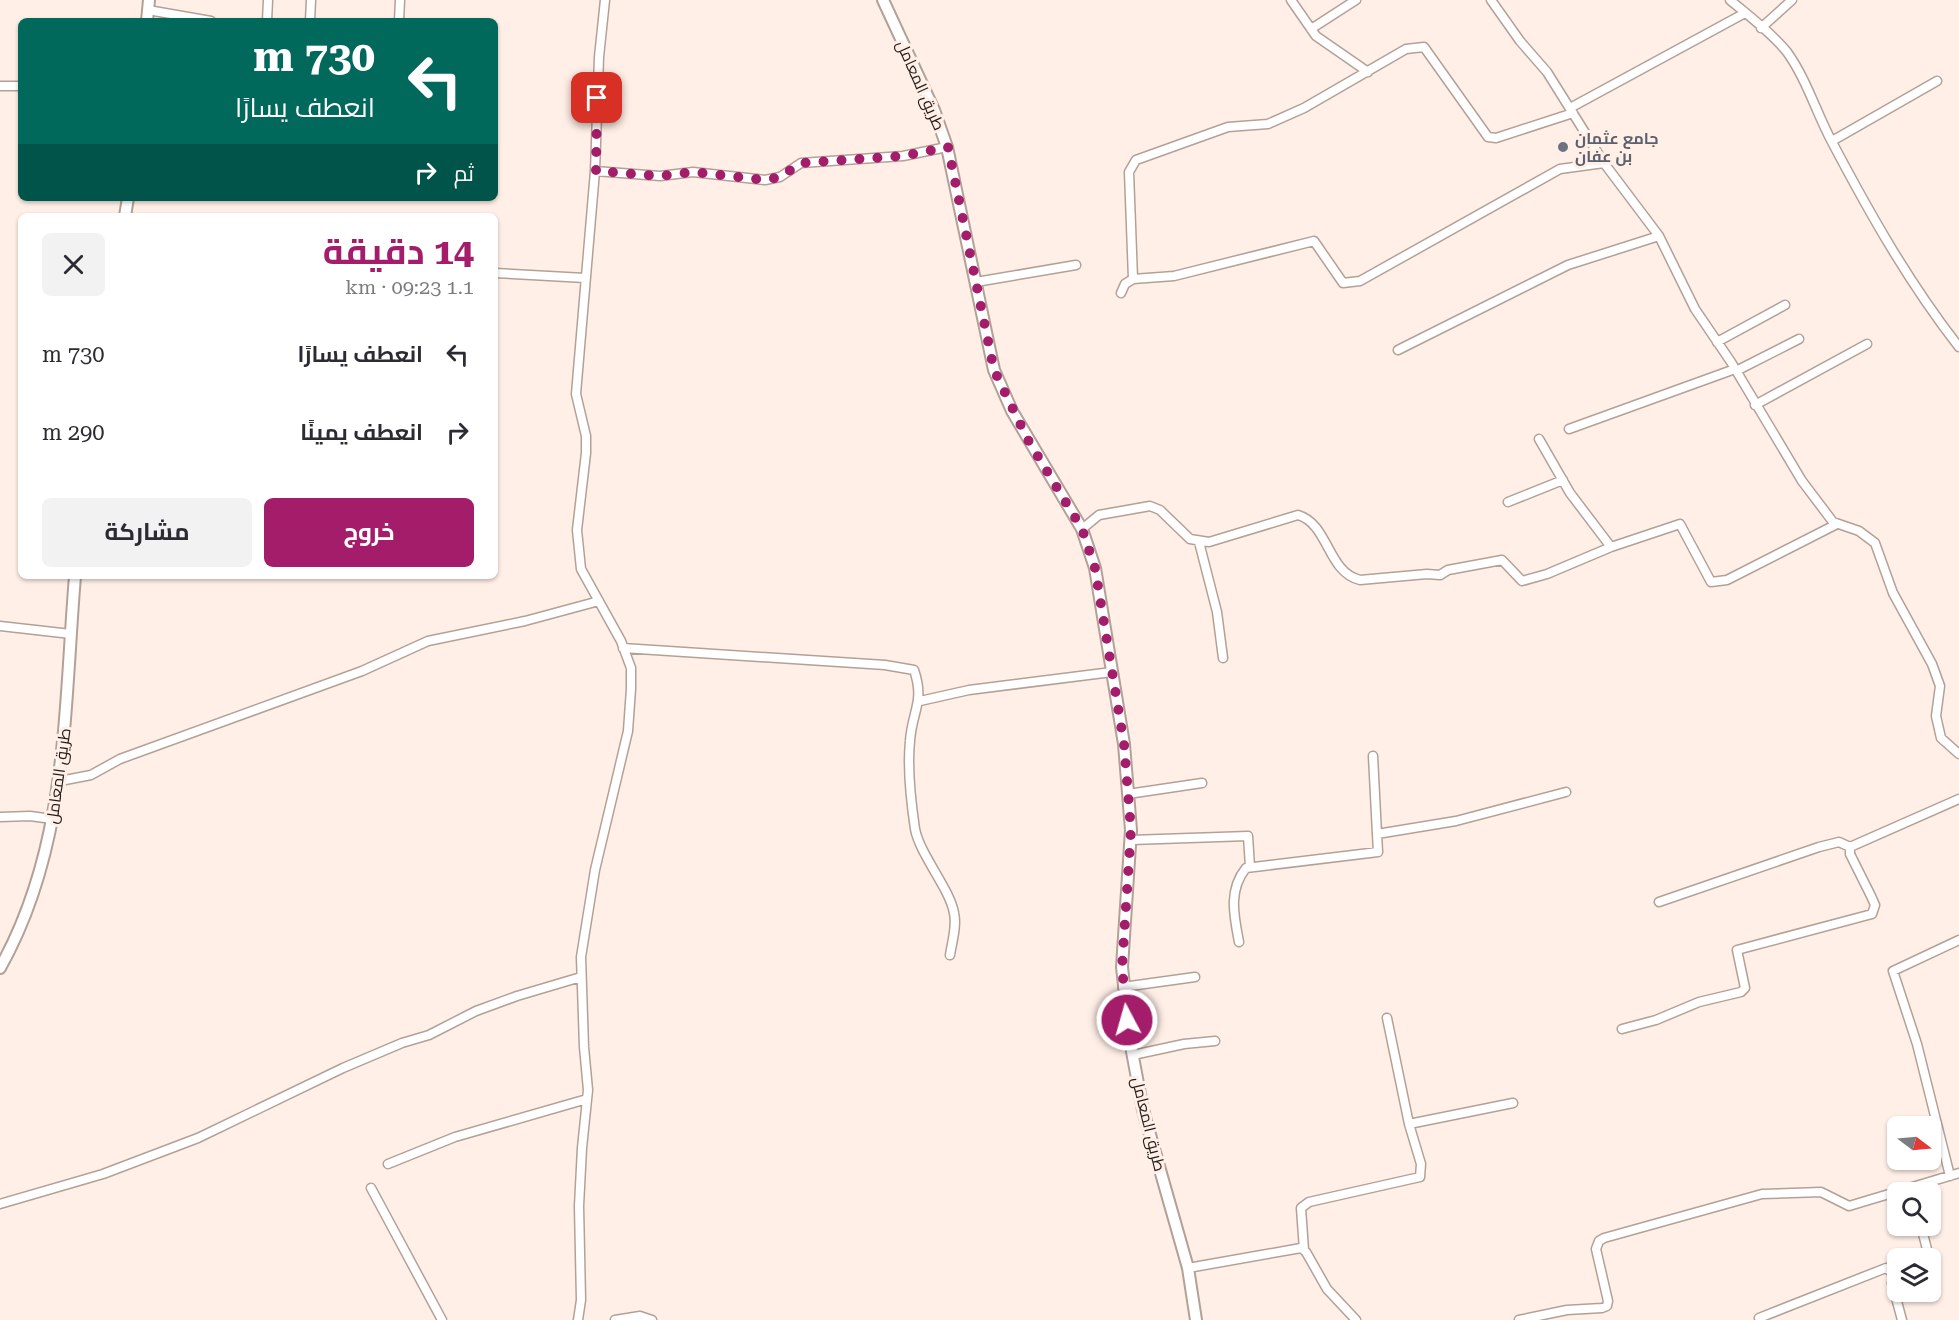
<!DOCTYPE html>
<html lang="ar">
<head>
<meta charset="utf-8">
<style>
  :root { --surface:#fff; --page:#f2f2f3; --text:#2b2b33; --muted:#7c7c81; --accent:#a31d6a }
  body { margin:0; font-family:"Roboto Serif",Cairo,serif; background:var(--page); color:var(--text); direction:rtl; height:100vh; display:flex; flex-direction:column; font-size:22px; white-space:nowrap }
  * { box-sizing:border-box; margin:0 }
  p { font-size:20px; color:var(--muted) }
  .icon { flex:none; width:33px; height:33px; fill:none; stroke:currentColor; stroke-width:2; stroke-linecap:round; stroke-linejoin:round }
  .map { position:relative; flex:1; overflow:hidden; direction:ltr }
  .drawer { position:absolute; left:18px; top:213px; width:480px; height:366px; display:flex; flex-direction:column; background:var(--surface); border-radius:9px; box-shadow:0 2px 4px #0004; direction:rtl }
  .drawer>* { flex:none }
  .guide { position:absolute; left:18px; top:18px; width:480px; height:183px; border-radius:9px; box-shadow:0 2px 4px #0004; direction:rtl; background:#00695c; color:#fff; overflow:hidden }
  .needle { width:39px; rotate:106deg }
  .controls { position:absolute; left:1887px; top:1116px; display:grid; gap:12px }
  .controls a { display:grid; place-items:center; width:54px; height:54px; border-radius:9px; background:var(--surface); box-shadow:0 2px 4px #0004; font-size:30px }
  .pin { position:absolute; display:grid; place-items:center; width:51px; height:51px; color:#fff; margin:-26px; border-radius:12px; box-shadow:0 3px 9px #0006 }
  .me { position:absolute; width:66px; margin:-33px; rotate:354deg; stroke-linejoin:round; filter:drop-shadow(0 0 4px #0008) }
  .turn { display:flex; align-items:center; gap:21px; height:126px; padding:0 24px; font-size:27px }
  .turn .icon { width:78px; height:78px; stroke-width:2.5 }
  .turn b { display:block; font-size:42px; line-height:51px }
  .then { display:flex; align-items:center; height:57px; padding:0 24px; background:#0003; gap:12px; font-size:22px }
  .round { display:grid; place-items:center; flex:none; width:63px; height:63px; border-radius:9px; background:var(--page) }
  .overview { display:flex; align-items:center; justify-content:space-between; height:102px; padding:0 24px }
  h1 { font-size:36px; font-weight:700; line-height:45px; color:var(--accent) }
  .cta { display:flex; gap:12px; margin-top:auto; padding:12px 24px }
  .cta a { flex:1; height:69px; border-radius:9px; background:var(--accent); color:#fff; font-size:24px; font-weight:700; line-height:69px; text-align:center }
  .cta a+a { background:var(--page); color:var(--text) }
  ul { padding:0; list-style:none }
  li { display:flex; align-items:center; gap:18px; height:78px; padding:0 24px }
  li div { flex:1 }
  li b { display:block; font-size:22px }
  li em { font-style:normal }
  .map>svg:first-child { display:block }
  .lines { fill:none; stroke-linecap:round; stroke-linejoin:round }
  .minor-casing { stroke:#b3a197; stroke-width:11 }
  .major-casing { stroke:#b3a197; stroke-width:14 }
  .minor { stroke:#fff; stroke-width:8 }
  .major { stroke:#fff; stroke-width:10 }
  .route { stroke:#a31d6a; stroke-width:10; stroke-dasharray:0 18 }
  .worship-dot { fill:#6b7280; stroke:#ffefe7; stroke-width:2 }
  .labels { text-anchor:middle; stroke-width:6; stroke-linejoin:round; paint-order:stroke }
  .street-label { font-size:16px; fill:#221b18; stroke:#ffefe7 }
  .worship-label { font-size:16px; font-weight:bold; fill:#5b616d; stroke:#ffefe7; text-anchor:start }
</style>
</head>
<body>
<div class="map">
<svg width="1959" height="1320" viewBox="0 0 1959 1320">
  <rect width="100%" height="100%" fill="#ffefe7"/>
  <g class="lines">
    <g class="minor-casing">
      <path id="minor" d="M1291,0L1316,36L1368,72
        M1491,0L1520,41L1547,72L1604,163L1659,236L1695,309L1731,362L1802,481L1833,522L1859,531L1875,543L1893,593L1932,664L1940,686L1936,716L1941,738L1959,754
        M1730,0C1749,16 1772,33 1787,52C1807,80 1816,112 1832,142C1870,214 1909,283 1959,347
        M148,10L211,21
        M267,21L268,0
        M310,21L311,0
        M399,21L400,0
        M1761,28L1792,0
        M1311,29L1356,0
        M0,86H21
        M1570,108L1745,13
        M1832,141L1937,81
        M595,171L660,176L693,172L765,180L780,177L801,163L903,156L947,147
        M495,273L585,278
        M1133,279L1129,172L1136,160L1228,127L1268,124L1304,108L1406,49L1424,47L1488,137L1496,138L1573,113
        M976,282L1076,265
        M1121,293L1125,284L1133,279L1174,276L1314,241L1343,283L1360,281L1560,169L1604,163
        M1717,342L1785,305
        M1398,350L1568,265L1659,236
        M1736,371L1799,339
        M1755,405L1867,344
        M1569,429L1735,369
        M1539,439L1570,493L1611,547L1680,524L1711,582L1727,580L1837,524
        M1508,502L1563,480
        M1082,529L1099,515L1150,506L1160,510L1190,539L1209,542L1298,515C1329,524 1327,572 1360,580L1427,574L1440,575L1448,570L1502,560L1522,581L1547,574L1611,547
        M1199,542L1217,612L1223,658
        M0,626L71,634
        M623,648L885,665L914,670C925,702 912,711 910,741C907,769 911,802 915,829C920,855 950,889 954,913C957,926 952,942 950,955
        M920,701L969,690L1112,672
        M1373,756L1377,834
        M60,781L91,775L120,759L362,671L428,641L525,621L599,601
        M1128,794L1202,783
        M0,817L30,816L52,819
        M1131,840L1248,836L1250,867
        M1659,902L1819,847L1839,842L1850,847
        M1239,942C1234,916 1228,890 1246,868L1378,852L1377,834L1456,821L1566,792
        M1123,987L1195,977
        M1387,1018L1409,1124
        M1622,1029L1656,1020L1699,1002L1741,992L1745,988L1737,950L1872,914L1875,905L1871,896L1850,854V847L1959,799
        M1133,1055L1184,1044L1215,1041
        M388,1164L455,1137L587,1099
        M1950,1176L1917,1044L1893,971L1959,940
        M371,1188L442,1320
        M0,1204L103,1174L198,1138L343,1068L402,1043L429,1035L476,1011L517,996L581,977
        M1921,1226L1929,1257L1927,1258
        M1304,1250L1301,1208L1309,1202L1420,1177L1421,1164L1409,1124L1513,1103
        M1188,1268L1301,1248L1306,1252L1327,1289L1356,1320
        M1898,1274L1892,1283L1902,1320
        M1759,1318L1886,1268L1895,1275
        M578,1320L581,1300L579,1206L582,1148L588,1090L584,1047L581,957L595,870L628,731L631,689V668L621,641L581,569L577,530L586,453V436L576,394L595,171L599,57L605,0
        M615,1320L640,1316L652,1320
        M1519,1320L1567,1310L1602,1308L1607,1306L1608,1301L1596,1249L1599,1241L1604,1238L1762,1194L1821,1192L1849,1206L1959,1173"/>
    </g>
    <g class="major-casing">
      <path id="major" d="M883,0L934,110L947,147L994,370L1012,411L1082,529L1095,568L1124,744L1131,830L1122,967L1130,1041L1143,1110L1188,1268L1196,1320
        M147,21L149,0
        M125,216L128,198
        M0,968C68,847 64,709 75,576"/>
    </g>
    <use href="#minor" class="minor"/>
    <use href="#major" class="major"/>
  </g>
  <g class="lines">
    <path class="route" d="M597,98L596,171L660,176L693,172L765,180L780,177L801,163L903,156L948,147L994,370L1028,440L1082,529L1095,568L1124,744L1131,830L1122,967L1127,1020"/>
  </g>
  <circle class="worship-dot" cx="1563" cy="147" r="6"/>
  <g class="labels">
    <g class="street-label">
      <text transform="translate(921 85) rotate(66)" y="6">طريق المعامل</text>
      <text transform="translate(58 776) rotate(-82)" y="6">طريق المعامل</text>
      <text transform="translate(1149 1124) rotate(76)" y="6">طريق المعامل</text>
    </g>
    <g class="worship-label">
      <text x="1575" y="144">جامع عثمان<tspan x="1575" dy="18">بن عفان</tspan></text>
    </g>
  </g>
</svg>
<div class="controls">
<a><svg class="needle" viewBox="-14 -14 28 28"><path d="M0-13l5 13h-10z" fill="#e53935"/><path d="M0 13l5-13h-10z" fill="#7c7c81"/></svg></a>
<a><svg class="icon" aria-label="search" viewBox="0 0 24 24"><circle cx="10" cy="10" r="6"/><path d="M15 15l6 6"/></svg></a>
<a><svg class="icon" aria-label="layers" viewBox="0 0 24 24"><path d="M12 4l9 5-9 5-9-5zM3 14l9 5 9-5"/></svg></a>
</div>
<div class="pin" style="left:597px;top:98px;background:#d93025"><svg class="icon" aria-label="arrive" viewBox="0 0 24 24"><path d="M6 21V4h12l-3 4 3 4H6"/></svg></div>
<svg class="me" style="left:1127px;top:1020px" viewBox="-20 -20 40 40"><circle r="17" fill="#a31d6a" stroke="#fff" stroke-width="3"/><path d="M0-11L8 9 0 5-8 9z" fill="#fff"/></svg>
<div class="guide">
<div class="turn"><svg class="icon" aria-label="left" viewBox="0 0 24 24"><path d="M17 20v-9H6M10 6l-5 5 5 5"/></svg><div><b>730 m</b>انعطف يسارًا</div></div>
<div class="then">ثم<svg class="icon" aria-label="right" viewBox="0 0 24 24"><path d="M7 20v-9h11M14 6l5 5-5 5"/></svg></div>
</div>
<section class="drawer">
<div class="overview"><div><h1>14 دقيقة</h1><p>1.1 km · 09:23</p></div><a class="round"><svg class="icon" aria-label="close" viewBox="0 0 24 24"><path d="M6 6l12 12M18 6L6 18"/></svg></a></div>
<ul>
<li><svg class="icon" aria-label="left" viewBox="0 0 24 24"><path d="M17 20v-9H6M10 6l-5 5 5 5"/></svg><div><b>انعطف يسارًا</b></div><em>730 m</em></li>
<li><svg class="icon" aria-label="right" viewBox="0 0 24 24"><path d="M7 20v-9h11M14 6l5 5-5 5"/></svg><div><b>انعطف يمينًا</b></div><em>290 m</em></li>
</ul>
<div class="cta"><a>خروج</a><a>مشاركة</a></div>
</section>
</div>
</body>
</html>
